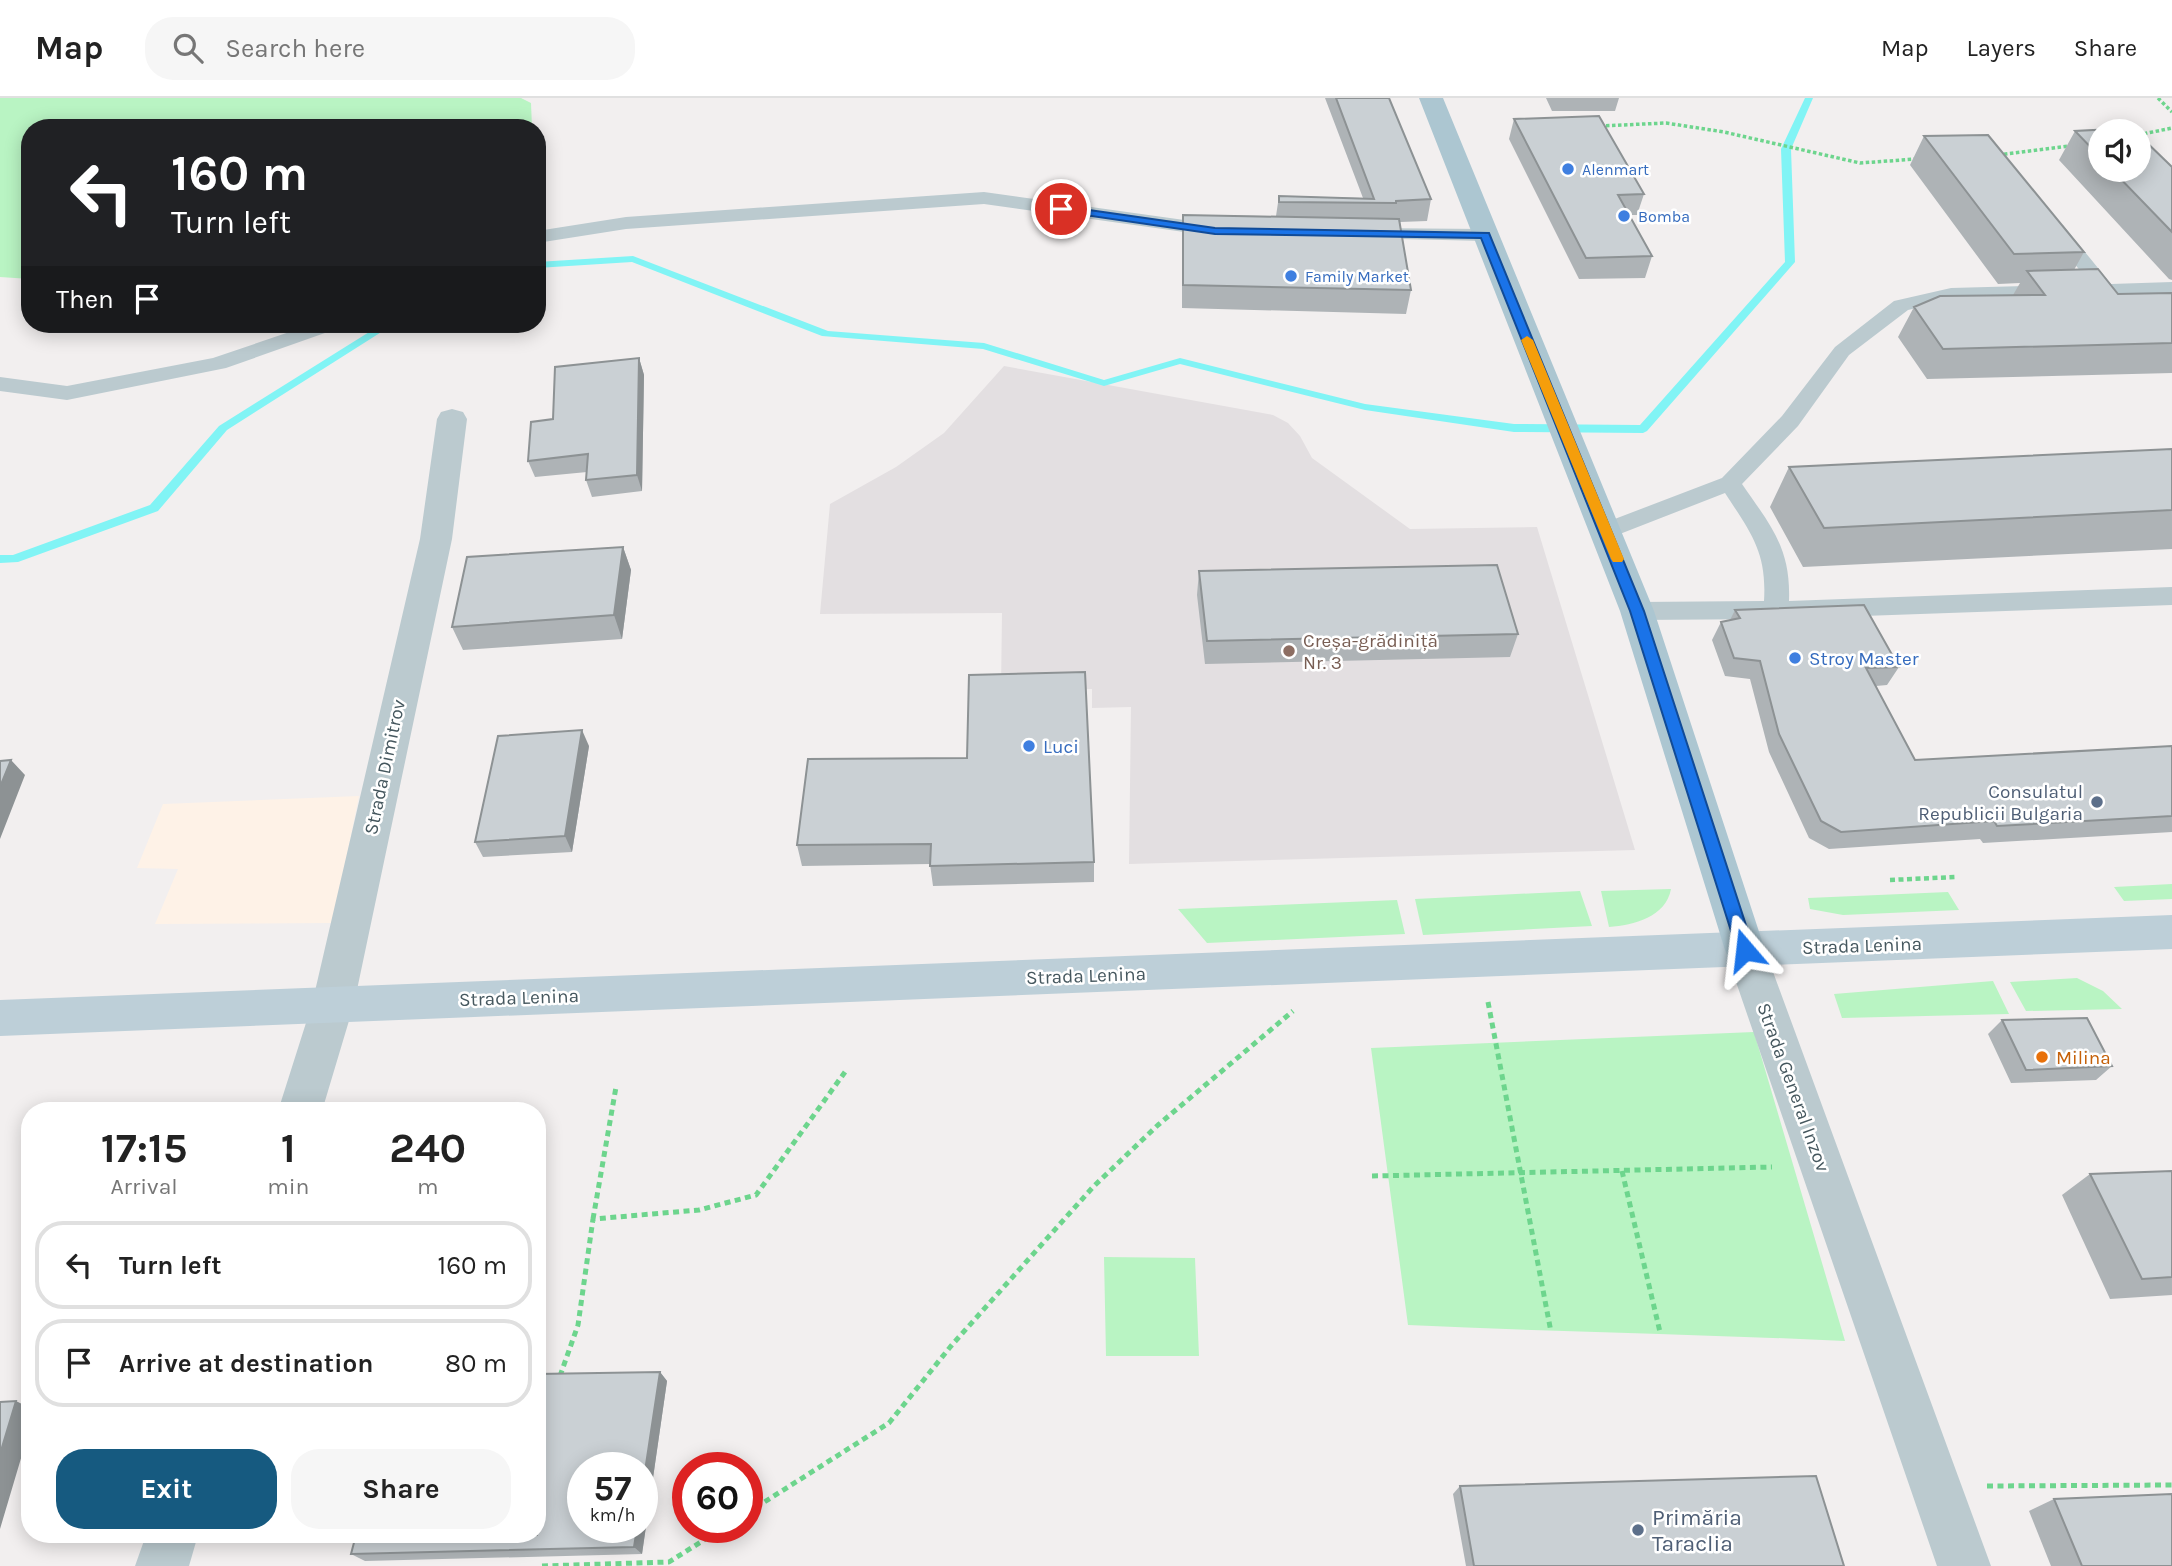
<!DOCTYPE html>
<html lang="en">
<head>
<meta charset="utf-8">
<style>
  :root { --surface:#fff; --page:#f6f6f6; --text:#222; --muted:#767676; --line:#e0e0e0; --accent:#165a80 }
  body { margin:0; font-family:Karla,sans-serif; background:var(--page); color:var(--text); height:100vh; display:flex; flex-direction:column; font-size:26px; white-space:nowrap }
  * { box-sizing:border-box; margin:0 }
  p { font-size:23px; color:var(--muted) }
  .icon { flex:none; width:38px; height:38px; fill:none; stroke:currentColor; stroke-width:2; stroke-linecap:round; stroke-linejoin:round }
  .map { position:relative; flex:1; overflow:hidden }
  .side { position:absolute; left:21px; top:1004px; width:525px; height:441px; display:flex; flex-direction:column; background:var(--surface); border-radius:28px; box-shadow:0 4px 18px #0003 }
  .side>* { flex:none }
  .banner { position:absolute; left:21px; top:21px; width:525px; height:214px; border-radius:28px; box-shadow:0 4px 18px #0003; background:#202124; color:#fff; overflow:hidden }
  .controls { position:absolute; left:2088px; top:21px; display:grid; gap:14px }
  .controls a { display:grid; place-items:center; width:63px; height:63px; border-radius:50%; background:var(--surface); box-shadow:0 4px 18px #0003; font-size:35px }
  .speed { position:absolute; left:567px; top:1354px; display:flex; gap:14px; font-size:35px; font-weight:700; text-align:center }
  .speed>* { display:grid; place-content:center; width:91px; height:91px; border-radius:50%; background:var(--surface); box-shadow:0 4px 18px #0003; line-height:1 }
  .speed small { font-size:18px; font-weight:400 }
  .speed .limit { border:10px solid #d22; background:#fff; color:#111 }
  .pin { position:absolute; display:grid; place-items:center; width:60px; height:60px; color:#fff; margin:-30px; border:4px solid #fff; border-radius:50%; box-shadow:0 2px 7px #0007 }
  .me { position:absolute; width:77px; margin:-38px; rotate:343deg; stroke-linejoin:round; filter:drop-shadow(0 0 5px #0008) }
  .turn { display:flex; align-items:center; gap:24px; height:147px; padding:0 35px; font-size:32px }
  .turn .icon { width:91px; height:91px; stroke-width:2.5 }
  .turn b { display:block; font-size:49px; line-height:60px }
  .then { display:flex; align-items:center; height:66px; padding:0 35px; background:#0003; gap:14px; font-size:26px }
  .eta { display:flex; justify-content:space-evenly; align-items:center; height:119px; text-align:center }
  .eta b { font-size:42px; font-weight:700; line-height:49px }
  .cta { display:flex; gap:14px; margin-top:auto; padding:14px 35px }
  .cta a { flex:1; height:80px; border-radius:28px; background:var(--accent); color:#fff; font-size:28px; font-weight:700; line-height:80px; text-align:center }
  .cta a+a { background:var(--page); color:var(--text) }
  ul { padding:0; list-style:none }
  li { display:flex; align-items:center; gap:21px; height:88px; margin:0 14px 10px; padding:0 21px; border:4px solid var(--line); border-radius:28px }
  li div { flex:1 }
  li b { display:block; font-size:26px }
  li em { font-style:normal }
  header { display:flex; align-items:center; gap:42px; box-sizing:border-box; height:98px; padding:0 35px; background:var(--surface); border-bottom:2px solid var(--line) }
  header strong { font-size:33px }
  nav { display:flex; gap:38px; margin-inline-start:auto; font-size:24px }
  .search { width:490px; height:63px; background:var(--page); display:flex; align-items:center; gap:18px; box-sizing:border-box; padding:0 24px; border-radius:28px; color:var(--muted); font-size:26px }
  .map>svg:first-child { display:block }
  .commercial { fill:#fef2e7 }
  .education { fill:#e3dfe1 }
  .green { fill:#b9f4c3 }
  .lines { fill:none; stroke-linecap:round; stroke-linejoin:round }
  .stream { fill:#81f4f5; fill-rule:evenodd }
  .path-far2 { stroke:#6dd58d; stroke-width:3.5; stroke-dasharray:3.5 2.5; stroke-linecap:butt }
  .path-far1 { stroke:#6dd58d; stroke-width:4.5; stroke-dasharray:5 3.5; stroke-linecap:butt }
  .path { stroke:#6dd58d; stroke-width:5; stroke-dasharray:6 4.5; stroke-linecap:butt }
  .lane { fill:#bbcacf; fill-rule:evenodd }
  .street { fill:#bbcacf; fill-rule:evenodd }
  .secondary { fill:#bdcfd8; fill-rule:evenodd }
  .primary { fill:#acc6d1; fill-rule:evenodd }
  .wall { fill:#aeb3b6 }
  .shaded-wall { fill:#8d9294 }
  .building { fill:#cad0d4; stroke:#8d9294; stroke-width:2 }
  .route { fill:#1a73e8; stroke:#114b97; stroke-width:2 }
  .slow { fill:#f59e0b }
  .shop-dot { fill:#3f7fe0; stroke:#fff; stroke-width:2.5 }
  .education-dot { fill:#8d6e63; stroke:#fff; stroke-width:2.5 }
  .service-dot { fill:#5c6f8a; stroke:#fff; stroke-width:2.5 }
  .food-dot { fill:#e8710a; stroke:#fff; stroke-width:2.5 }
  .labels { text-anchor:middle; stroke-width:5; stroke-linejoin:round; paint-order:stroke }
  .far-shop-label { font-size:16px; fill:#366cbe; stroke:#fff; text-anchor:start }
  .education-label { font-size:19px; fill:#785e54; stroke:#fff; text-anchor:start }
  .shop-label { font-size:19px; fill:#366cbe; stroke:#fff; text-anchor:start }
  .street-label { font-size:19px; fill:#45575e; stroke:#fff }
  .service-label { font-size:19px; fill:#4e5e75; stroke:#fff; text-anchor:end }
  .food-label { font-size:19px; fill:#c56008; stroke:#fff; text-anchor:start }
  .near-service-label { font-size:23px; fill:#4e5e75; stroke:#fff; text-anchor:start }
</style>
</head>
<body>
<header>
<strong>Map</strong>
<div class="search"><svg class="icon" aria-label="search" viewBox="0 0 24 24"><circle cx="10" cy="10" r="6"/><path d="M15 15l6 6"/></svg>Search here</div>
<nav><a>Map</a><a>Layers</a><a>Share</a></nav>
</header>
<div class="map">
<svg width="2172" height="1468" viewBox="0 0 2172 1468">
  <rect width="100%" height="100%" fill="#f2efef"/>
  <path class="commercial" d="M359,698L333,825L155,826L178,771L137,770L163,706Z"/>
  <path class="education" d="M1004,268L1273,317L1288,325L1300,338L1312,360L1410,431L1537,429L1635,752L1129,766L1131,609L1092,610V591L1001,592L1002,515L820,516L830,406L896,369L944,335Z"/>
  <path class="green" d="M0,0H521L531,5L532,30H30V181L0,179Z
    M2172,786V801L2124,803L2114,789Z
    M1671,791C1666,819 1634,827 1609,829L1601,793Z
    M1580,793L1592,828L1423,837L1415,801Z
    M1948,794L1959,812L1843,817L1810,811L1808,800Z
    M1397,802L1405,836L1207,845L1178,811Z
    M2077,880L2103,893L2122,911L2026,913L2010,884Z
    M1993,883L2009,916L1842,920L1834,896Z
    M1754,934L1845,1243C1699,1236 1554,1234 1408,1227L1371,950Z
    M1104,1159L1195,1160L1199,1258H1106Z"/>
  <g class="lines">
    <path class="stream" d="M1805,0H1813L1791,51L1795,164L1647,333L1643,335L1514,334L1365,312L1180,266L1104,288L983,251L822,238L632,164L537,170V164L633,158L828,233L984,245L1104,282L1180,260L1365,306L1514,326L1640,327L1785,164L1781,51Z
      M382,226H394L227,332L158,413L18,464L0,465V457H13L150,407L219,328Z"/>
    <path class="path-far2" d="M2158,0L2172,14
      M1600,28L1666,25L1724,34L1860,65L1916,61
      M2138,37L2172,30
      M1998,57L2069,48"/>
    <path class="path-far1" d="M1890,782L1956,779"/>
    <path class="path" d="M1488,904L1551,1234
      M1622,1073L1660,1234
      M1372,1078L1772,1069
      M593,1121L616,989
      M560,1278L578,1227L593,1121L699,1112L756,1097L845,974
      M1987,1388L2172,1387
      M747,1415L889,1325L951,1248L1093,1089L1158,1027L1293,913
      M542,1468L669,1464L723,1430"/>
    <path class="lane" d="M984,94L1220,127L1230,133L1220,139L984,106L626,131L537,145V133L626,119Z
      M2056,125L2063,127L2111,186L2172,184V196L1951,202L1908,212L1849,257L1798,328L1742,386C1771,428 1791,450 1789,503L2172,489V507L1776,521L1637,522L1628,519L1625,513L1628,507L1637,504L1764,503C1767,454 1751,435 1725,395L1607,441L1599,439L1595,433L1599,427L1722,380L1782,318L1835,249L1894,203L1951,190L2091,186L2046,131Z
      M1365,130L1485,131L1495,137L1485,143L1358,140L1355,136L1358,132Z
      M313,226H342L339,230L226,270L67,302L0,293V279L67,288L213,260Z"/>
    <path class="street" d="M452,311L463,314L467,321L452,441L354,906L322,1013H278L312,906L420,441L437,321L441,314Z
      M1745,835L1759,840L1765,852L1991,1468H1937L1725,852L1731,840Z
      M146,1437H198L189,1468H135Z"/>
    <path class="secondary" d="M2172,817V851L0,938V902Z"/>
    <path class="primary" d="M1419,0H1443L1654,513L1765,852L1759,864L1745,869L1731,864L1725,852L1620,513Z"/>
  </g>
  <path class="wall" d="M1325,0H1389L1431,101L1427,123L1400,124L1411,192L1406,216L1182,210V140L1183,117L1276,118L1279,98L1363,100Z
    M1546,0H1619L1615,13H1552Z
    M1514,21L1644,96L1637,117H1629L1652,158L1645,180L1579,181L1509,41Z
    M2075,33H2100V72H2138L2172,69V182L2169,181L2059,62Z
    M1924,38L2084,154L2074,172L2118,196L2172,195V275L1927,281L1898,239L1914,209L2013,197L2020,185L1998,186L1910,67Z
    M639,260L644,277L642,393L592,399L586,382L587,374L535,379L528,363L553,321Z
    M2172,351V451L1803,469L1770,409L1789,369Z
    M623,449L631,472L622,541L463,552L452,529Z
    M1199,473L1518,536L1510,559L1205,566L1197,497Z
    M1735,512L1899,569L1887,587L1876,588L1915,662L2172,648V734L1983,745L1980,741L1829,751L1809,740L1769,654L1750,581L1725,578L1712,542L1721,524L1730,522Z
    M589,648L572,754L483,759L475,744Z
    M808,661L1094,764V784L933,788L930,766L802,768L797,747Z
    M2002,922L2112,968L2096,982L2011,985L1988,936Z
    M2172,1073V1197L2110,1201L2062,1097L2090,1076Z
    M660,1274L667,1283L642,1456L365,1463L351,1456Z
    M1460,1388L1844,1468H1466L1453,1396Z
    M2054,1401L2172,1468H2051L2029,1413Z"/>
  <path class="shaded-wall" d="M639,260L644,277L642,393L637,377Z
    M623,449L631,472L622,541L614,517Z
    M582,632L589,648L572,754L565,738Z
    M11,662L25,677L0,741V689Z
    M660,1274L667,1283L642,1456L634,1449L637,1430H642V1393Z
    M16,1303L30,1310V1330L0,1431V1356Z"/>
  <path class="building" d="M1336,0H1389L1431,101L1396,103V105L1279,104V98L1374,101Z
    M1599,18L1644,96L1618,97L1652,158L1586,160L1514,21Z
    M2133,30L2136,33H2100V59L2075,33Z
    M2138,36L2172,69V134L2112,72H2138Z
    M1988,37L2084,154L2014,156L1924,38Z
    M1183,117L1399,121L1411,192L1183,187Z
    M2098,171L2118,196L2172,195V245L1943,251L1914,209L1940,198L2045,197L2027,173Z
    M639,260L637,377L586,382L588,356L528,363L531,324L553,321L555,269Z
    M2172,351V412L1824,430L1789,369Z
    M623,449L614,517L452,529L467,459Z
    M1497,467L1518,536L1207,543L1199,473Z
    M1864,507L1899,569L1866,570L1915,662L2172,648V718L1997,728L1994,723L1841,734L1821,723L1779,636L1760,563L1734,560L1721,524L1740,520L1735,512Z
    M1085,574L1094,764L930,768L931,746L797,747L808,661L967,660L969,577Z
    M582,632L565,738L475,744L498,638Z
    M11,662L0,689V663Z
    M2087,920L2112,968L2026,972L2002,922Z
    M2172,1073V1179L2142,1181L2090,1076Z
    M660,1274L642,1393V1370H583V1430H637L634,1449L351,1456L356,1437H537V1276Z
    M16,1303L0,1356V1304Z
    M1816,1378L1844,1468H1474L1460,1388Z
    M2172,1396V1468H2082L2054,1401Z"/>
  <path class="route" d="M1061,108L1215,130L1489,135L1644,513L1754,852L1751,857H1739L1737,852L1630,513L1481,140L1215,136L1057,113V109Z"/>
  <path class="slow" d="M1527,238L1533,242L1624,461L1622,464H1613L1611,461L1521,242Z"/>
  <g class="shop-dot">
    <circle cx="1568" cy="71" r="7"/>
    <circle cx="1624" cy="118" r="7"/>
    <circle cx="1291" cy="178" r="7"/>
    <circle cx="1795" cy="560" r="7"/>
    <circle cx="1029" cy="648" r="7"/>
  </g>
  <circle class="education-dot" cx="1289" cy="553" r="7"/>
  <g class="service-dot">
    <circle cx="2097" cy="704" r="7"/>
    <circle cx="1638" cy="1432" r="7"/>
  </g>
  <circle class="food-dot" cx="2042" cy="959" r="7"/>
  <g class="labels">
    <g class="far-shop-label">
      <text x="1582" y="77">Alenmart</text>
      <text x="1638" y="124">Bomba</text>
      <text x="1305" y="184">Family Market</text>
    </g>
    <g class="education-label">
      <text x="1303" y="549">Creșa-grădiniță<tspan x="1303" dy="22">Nr. 3</tspan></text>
    </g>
    <g class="shop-label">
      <text x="1809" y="567">Stroy Master</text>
      <text x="1043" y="655">Luci</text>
    </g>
    <g class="street-label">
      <text transform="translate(384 669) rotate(-78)" y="7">Strada Dimitrov</text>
      <text transform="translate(1862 847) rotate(-2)" y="7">Strada Lenina</text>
      <text transform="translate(1086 877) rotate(-2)" y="7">Strada Lenina</text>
      <text transform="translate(519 899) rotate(-2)" y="7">Strada Lenina</text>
      <text transform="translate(1794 989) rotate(70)" y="7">Strada General Inzov</text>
    </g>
    <g class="service-label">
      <text x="2083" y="700">Consulatul<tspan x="2083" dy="22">Republicii Bulgaria</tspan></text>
    </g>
    <g class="food-label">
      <text x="2056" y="966">Milina</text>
    </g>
    <g class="near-service-label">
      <text x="1652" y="1427">Primăria<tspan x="1652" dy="26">Taraclia</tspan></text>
    </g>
  </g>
</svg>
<div class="controls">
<a><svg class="icon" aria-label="sound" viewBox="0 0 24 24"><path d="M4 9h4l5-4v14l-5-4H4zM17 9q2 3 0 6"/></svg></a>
</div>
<div class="speed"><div>57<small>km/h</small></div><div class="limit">60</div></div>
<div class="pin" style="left:1061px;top:111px;background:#d93025"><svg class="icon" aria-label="arrive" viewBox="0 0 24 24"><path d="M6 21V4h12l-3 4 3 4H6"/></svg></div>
<svg class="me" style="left:1745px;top:852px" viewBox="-20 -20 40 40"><path d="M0-17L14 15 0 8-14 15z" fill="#1a73e8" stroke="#fff" stroke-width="4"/></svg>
<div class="banner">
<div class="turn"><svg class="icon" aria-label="left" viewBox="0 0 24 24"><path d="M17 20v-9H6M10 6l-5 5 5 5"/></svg><div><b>160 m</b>Turn left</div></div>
<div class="then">Then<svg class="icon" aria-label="arrive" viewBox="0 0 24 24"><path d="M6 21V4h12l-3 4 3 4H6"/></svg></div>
</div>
<section class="side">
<div class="eta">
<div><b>17:15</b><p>Arrival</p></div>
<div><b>1</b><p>min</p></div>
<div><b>240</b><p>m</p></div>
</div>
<ul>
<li><svg class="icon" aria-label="left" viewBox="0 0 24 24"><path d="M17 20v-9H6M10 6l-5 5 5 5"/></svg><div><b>Turn left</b></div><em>160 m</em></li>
<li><svg class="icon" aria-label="arrive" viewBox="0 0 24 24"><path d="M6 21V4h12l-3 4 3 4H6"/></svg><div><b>Arrive at destination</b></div><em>80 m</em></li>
</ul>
<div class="cta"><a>Exit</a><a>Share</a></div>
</section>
</div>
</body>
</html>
